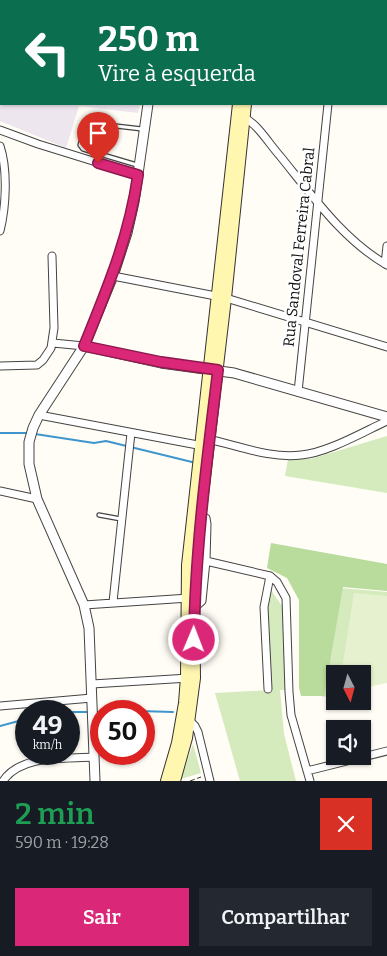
<!DOCTYPE html>
<html lang="pt">
<head>
<meta charset="utf-8">
<style>
  :root { --surface:#171b24; --page:#242831; --text:#f1f3f6; --muted:#9ea1a6; --accent:#db2777 }
  body { margin:0; font-family:Bitter,serif; background:var(--page); color:var(--text); height:100vh; display:flex; flex-direction:column; font-size:19px; white-space:nowrap }
  * { box-sizing:border-box; margin:0 }
  p { font-size:16px; color:var(--muted) }
  .icon { flex:none; width:28px; height:28px; fill:none; stroke:currentColor; stroke-width:2; stroke-linecap:round; stroke-linejoin:round }
  .map { position:relative; height:781px; overflow:hidden }
  .details { display:flex; flex-direction:column; background:var(--surface); flex:1 }
  .details>* { flex:none }
  .top-card { position:absolute; left:0px; top:0px; width:388px; height:105px; box-shadow:0 1px 4px #0004; background:#0b6e4f; color:#fff; overflow:hidden }
  .needle { width:32px; rotate:174deg }
  .tools { position:absolute; left:326px; top:665px; display:grid; gap:10px }
  .tools a { display:grid; place-items:center; width:45px; height:45px; border-radius:0px; background:var(--surface); box-shadow:0 1px 4px #0004; font-size:25px }
  .speed { position:absolute; left:15px; top:700px; display:flex; gap:10px; font-size:25px; font-weight:700; text-align:center }
  .speed>* { display:grid; place-content:center; width:65px; height:65px; border-radius:50%; background:var(--surface); box-shadow:0 1px 4px #0004; line-height:1 }
  .speed small { font-size:12px; font-weight:400 }
  .speed .limit { border:8px solid #d22; background:#fff; color:#111 }
  .pin { position:absolute; display:grid; place-items:center; width:42px; height:42px; color:#fff; margin:-51px -21px; border-radius:50% 50% 50% 0; rotate:-45deg; box-shadow:0 0 5px #0007 }
  .pin .icon { rotate:45deg }
  .me { position:absolute; width:55px; margin:-28px; rotate:1deg; stroke-linejoin:round; filter:drop-shadow(0 0 4px #0008) }
  .turn { display:flex; align-items:center; gap:18px; height:105px; padding:0 15px; font-size:22px }
  .turn .icon { width:65px; height:65px; stroke-width:2.5 }
  .turn b { display:block; font-size:35px; line-height:42px }
  .round { display:grid; place-items:center; flex:none; width:52px; height:52px; border-radius:0px; background:var(--page) }
  .overview { display:flex; align-items:center; justify-content:space-between; height:85px; padding:0 15px }
  h1 { font-size:30px; font-weight:600; line-height:38px; color:#1e9e55 }
  .cta { display:flex; gap:10px; margin-top:auto; padding:10px 15px }
  .cta a { flex:1; height:58px; border-radius:0px; background:var(--accent); color:#fff; font-size:20px; font-weight:600; line-height:58px; text-align:center }
  .cta a+a { background:var(--page); color:var(--text) }
  .map>svg:first-child { display:block }
  .industrial { fill:#eee6ef }
  .green { fill:#d5ebbd }
  .forest { fill:#b9dc9c }
  .pitch { fill:#e6f2cf }
  .lines { fill:none; stroke-linecap:round; stroke-linejoin:round }
  .stream { stroke:#3f96cf; stroke-width:2 }
  .service-casing { stroke:#444; stroke-width:5.5 }
  .minor-casing { stroke:#444; stroke-width:9 }
  .tertiary-casing { stroke:#444; stroke-width:11 }
  .secondary-casing { stroke:#333; stroke-width:12 }
  .path { stroke:#333; stroke-width:1; stroke-dasharray:5 2.5; stroke-linecap:butt }
  .service { stroke:#fff; stroke-width:3 }
  .minor { stroke:#fff; stroke-width:7 }
  .tertiary { stroke:#fff; stroke-width:9 }
  .secondary { stroke:#fff6b0; stroke-width:10 }
  .route-casing { stroke:#8e194d; stroke-width:12 }
  .route { stroke:#db2777; stroke-width:9 }
  .labels { text-anchor:middle; stroke-width:5; stroke-linejoin:round; paint-order:stroke }
  .street-label { font-size:15px; fill:#111; stroke:#fff }
</style>
</head>
<body>
<div class="map">
<svg width="387" height="781" viewBox="0 0 387 781">
  <rect width="100%" height="100%" fill="#fffdf5"/>
  <path class="industrial" d="M0,0L8,1H1V104H140L138,113L79,106L66,148L0,121Z"/>
  <path class="green" d="M387,436V493L285,476L288,459H311Z
    M269,587L282,606L288,690H280L284,734L296,781H240L215,693L271,690L266,607Z
    M340,588L387,592V680L362,674H335V694L322,697Z
    M193,744L201,773L181,779Z"/>
  <path class="forest" d="M271,543L387,564V591L343,587L324,696H301L299,688V600L287,578L267,568Z"/>
  <path class="pitch" d="M354,593L387,596V683L363,688L362,674H341Z"/>
  <g class="lines">
    <path class="stream" d="M0,433H27
      M35,434L94,443L106,441L192,462
      M139,711L173,712
      M69,712H89
      M96,712H101
      M0,726L26,719"/>
    <g class="service-casing">
      <path id="service" d="M0,67H1
        M87,121L80,145L83,149L137,165
        M116,126L142,129
        M99,515L121,519"/>
    </g>
    <g class="minor-casing">
      <path id="minor" d="M329,0L330,1
        M350,1L352,0
        M386,62L387,63
        M243,117C258,124 269,144 280,156C311,194 343,240 387,265
        M0,130L38,144L138,175
        M0,146C8,170 6,207 0,231
        M385,264L387,246
        M113,276L226,298L387,347
        M53,343L84,346
        M0,366L37,365L43,360L51,348L54,328L52,256
        M298,392L328,104
        M39,415L203,446
        M207,439C237,445 270,459 301,455C327,453 363,432 387,421
        M0,491L37,499
        M206,561L270,576L277,582L286,598L289,692L291,715L310,781
        M113,602L131,433
        M84,605L189,598
        M194,608L202,601L206,561L207,524L206,518L201,515
        M92,684L189,678
        M268,689L264,607L270,576
        M0,706L92,698
        M188,719L195,726L198,732L210,781
        M307,771L387,751
        M3,781C21,754 65,759 94,757"/>
    </g>
    <g class="tertiary-casing">
      <path id="tertiary" d="M138,0V1
        M84,346L161,363L234,373L387,417
        M95,781L89,628L84,605L37,499L29,464V442L33,428L39,415L84,346L113,276L127,233L134,202L148,104"/>
    </g>
    <g class="secondary-casing">
      <path id="secondary" d="M226,0V1
        M235,0V1
        M166,781L177,743L184,703L186,677L187,565L238,104
        M175,781L187,738L195,678L194,598L198,537L226,298L246,104"/>
    </g>
    <path class="path" d="M190,781L201,777"/>
    <use href="#service" class="service"/>
    <use href="#minor" class="minor"/>
    <use href="#tertiary" class="tertiary"/>
    <use href="#secondary" class="secondary"/>
  </g>
  <g class="lines">
    <g class="route-casing">
      <path id="route" d="M98,163L138,175C129,238 107,289 84,346L161,362L218,370C207,460 195,550 194,640"/>
    </g>
    <use href="#route" class="route"/>
  </g>
  <g class="labels">
    <g class="street-label">
      <text transform="translate(299 247) rotate(-84)" y="5">Rua Sandoval Ferreira Cabral</text>
    </g>
  </g>
</svg>
<div class="tools">
<a><svg class="needle" viewBox="-14 -14 28 28"><path d="M0-13l5 13h-10z" fill="#e53935"/><path d="M0 13l5-13h-10z" fill="#9ea1a6"/></svg></a>
<a><svg class="icon" aria-label="sound" viewBox="0 0 24 24"><path d="M4 9h4l5-4v14l-5-4H4zM17 9q2 3 0 6"/></svg></a>
</div>
<div class="speed"><div>49<small>km/h</small></div><div class="limit">50</div></div>
<div class="pin" style="left:98px;top:163px;background:#d93025"><svg class="icon" aria-label="arrive" viewBox="0 0 24 24"><path d="M6 21V4h12l-3 4 3 4H6"/></svg></div>
<svg class="me" style="left:194px;top:640px" viewBox="-20 -20 40 40"><circle r="17" fill="#db2777" stroke="#fff" stroke-width="3"/><path d="M0-11L8 9 0 5-8 9z" fill="#fff"/></svg>
<div class="top-card">
<div class="turn"><svg class="icon" aria-label="left" viewBox="0 0 24 24"><path d="M17 20v-9H6M10 6l-5 5 5 5"/></svg><div><b>250 m</b>Vire à esquerda</div></div>
</div>
</div>
<section class="details">
<div class="overview"><div><h1>2 min</h1><p>590 m · 19:28</p></div><a class="round" style="background:#d93025;color:#fff"><svg class="icon" aria-label="close" viewBox="0 0 24 24"><path d="M6 6l12 12M18 6L6 18"/></svg></a></div>
<div class="cta"><a>Sair</a><a>Compartilhar</a></div>
</section>
</body>
</html>
